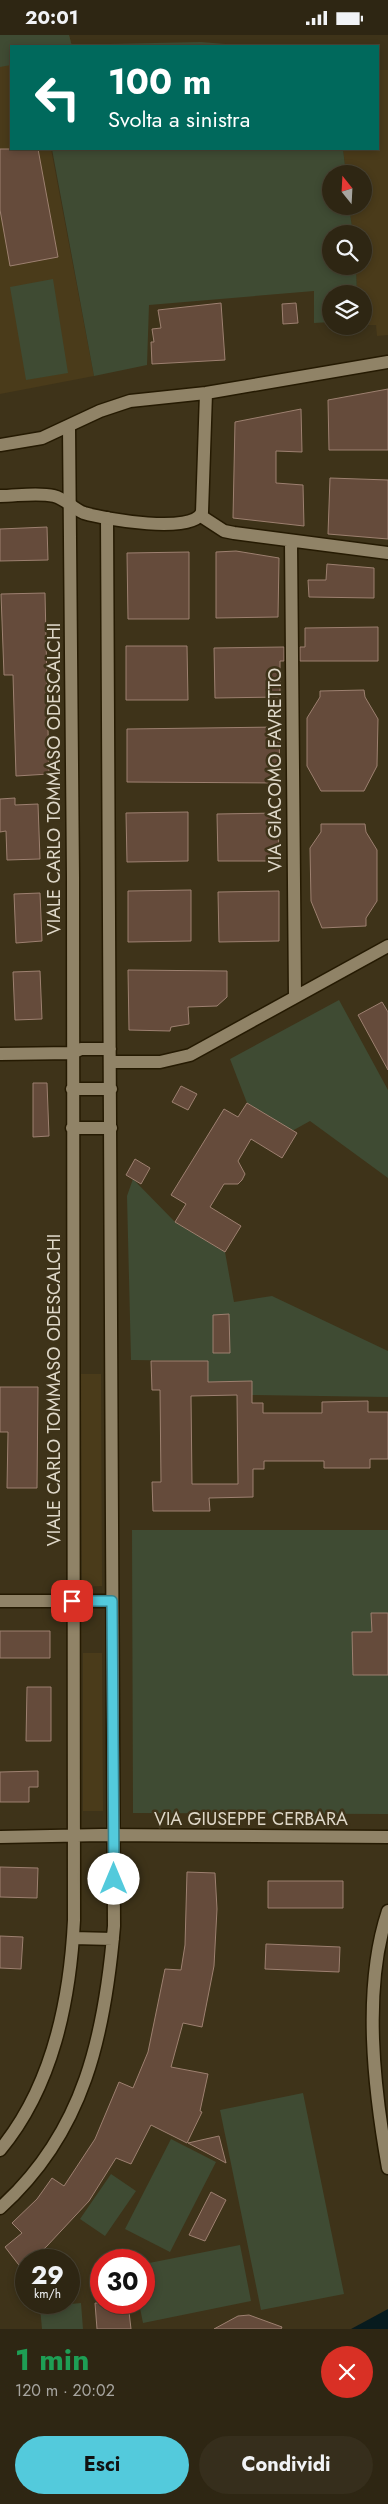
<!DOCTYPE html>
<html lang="it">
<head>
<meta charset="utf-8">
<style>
  :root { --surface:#2e2613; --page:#362e1c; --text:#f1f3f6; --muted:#a7a5a0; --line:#494333; --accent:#53cadc }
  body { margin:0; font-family:Jost,sans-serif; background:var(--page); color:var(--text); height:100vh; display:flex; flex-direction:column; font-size:19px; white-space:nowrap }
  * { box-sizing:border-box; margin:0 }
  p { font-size:16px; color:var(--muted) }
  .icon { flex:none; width:28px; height:28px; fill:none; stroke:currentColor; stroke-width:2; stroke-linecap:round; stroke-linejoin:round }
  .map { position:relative; height:2294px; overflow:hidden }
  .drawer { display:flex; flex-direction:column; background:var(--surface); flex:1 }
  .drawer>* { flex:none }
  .hud { position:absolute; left:10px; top:10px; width:369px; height:105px; border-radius:0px; box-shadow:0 2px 8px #0003,0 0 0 1px var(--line); background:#00695c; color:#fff; overflow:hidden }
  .needle { width:32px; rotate:342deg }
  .controls { position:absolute; left:322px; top:130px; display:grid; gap:10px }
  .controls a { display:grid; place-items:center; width:50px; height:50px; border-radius:50%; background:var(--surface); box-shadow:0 2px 8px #0003,0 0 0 1px var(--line); font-size:25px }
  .speed { position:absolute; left:15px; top:2214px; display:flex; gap:10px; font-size:25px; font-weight:700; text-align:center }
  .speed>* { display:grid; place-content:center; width:65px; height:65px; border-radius:50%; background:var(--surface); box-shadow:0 2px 8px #0003,0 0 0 1px var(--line); line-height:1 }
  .speed small { font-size:12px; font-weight:400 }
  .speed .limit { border:8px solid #d22; background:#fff; color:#111 }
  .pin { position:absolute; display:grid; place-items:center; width:42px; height:42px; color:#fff; margin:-21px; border-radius:10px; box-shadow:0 2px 8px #0006 }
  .me { position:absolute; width:55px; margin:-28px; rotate:0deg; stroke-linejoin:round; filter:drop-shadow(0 0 4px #0008) }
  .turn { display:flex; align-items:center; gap:18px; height:105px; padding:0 15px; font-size:22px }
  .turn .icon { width:65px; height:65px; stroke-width:2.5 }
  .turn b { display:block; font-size:35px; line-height:42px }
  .round { display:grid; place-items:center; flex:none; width:52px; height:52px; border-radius:26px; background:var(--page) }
  .summary { display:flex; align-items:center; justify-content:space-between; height:85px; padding:0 15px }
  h1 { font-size:30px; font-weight:700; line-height:38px; color:#1e9e55 }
  .cta { display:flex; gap:10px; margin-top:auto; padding:10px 15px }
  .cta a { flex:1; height:58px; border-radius:30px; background:var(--accent); color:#111; font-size:20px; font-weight:700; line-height:58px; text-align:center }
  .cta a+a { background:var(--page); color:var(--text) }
  .status { display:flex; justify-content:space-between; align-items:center; height:35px; padding:0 25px; background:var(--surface); direction:ltr }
  .status svg { height:14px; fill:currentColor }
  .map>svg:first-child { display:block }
  .built { fill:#4a3b1a }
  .green { fill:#3f4b33 }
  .water { fill:#071b1e }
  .building { fill:#654b3b; stroke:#9d8070; fill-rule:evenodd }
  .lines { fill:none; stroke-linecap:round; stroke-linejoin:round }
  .street-casing { stroke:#251a02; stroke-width:15 }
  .secondary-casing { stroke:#251a02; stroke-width:15 }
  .street { stroke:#908367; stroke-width:12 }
  .secondary { stroke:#908367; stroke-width:12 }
  .route-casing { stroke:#36838f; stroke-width:12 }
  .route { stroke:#53cadc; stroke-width:9 }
  .labels { text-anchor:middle; stroke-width:5; stroke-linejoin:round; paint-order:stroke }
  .street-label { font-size:18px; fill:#dfd8c9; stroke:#3e3319 }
</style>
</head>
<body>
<div class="status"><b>20:01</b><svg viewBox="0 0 49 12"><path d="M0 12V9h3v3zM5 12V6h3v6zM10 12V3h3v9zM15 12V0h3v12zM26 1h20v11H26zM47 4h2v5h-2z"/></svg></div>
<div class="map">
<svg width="388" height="2294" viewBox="0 0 388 2294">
  <rect width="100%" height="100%" fill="#3e3319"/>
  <path class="built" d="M0,0H69L72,11H11V114H51L94,341L0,359Z
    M378,35H388V300L377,301L376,290H364V259H357L356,231H364V199H353L349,171H364V139H346L343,114H378Z
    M81,1339H101L102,1551L82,1552Z
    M83,1618H102L103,1776H83Z"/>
  <path class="green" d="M0,0H69L72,11H11V30L0,32Z
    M201,7L250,11H92L107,9Z
    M52,114H343L346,139H331V171H349L353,199H331V231H356L357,259H331V287L314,288V256L149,270L147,330L94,341Z
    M53,244L68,338L26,345L10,252Z
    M339,965L388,1055V1143L310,1086L292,1096L247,1068L230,1024Z
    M133,1144L175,1187L225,1217L234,1267L272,1261L388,1316V1362L252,1360V1346L208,1347V1326L131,1325L127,1161Z
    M132,1495H388V1779L133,1778Z
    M303,2058L344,2259L261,2275L220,2075Z
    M171,2104L216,2127L170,2217L125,2194Z
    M111,2139L136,2156L105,2201L80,2184Z
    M240,2210L251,2266L143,2288L139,2268H144V2229Z
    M81,2268L83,2294H42L40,2272Z"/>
  <path class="water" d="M388,2274V2294H351Z"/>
  <path class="building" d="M0,114H38L58,222L10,231L0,175Z
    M221,268L225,325L152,329L151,307H154L152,294L161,293L158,275Z
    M296,268L298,288L283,289L282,269Z
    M388,354V415H329L328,365Z
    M301,374L302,417L276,416V448L303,450L304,491L233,483L235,387Z
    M330,443L388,445V504L328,499Z
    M47,492L48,525L0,526V494Z
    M236,516L279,523L278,582L216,583V517Z
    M189,517V584H128L127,518Z
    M327,529L374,533V563L309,562L308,545H326Z
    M45,558L49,739L16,741L13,640H4L1,559Z
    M378,592V626H300V612H305V593Z
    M126,611H187L188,665H126Z
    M284,612V626H280V662L215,663L214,613Z
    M364,655L365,662L378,684L377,731L364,756H321L307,731V683L320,662V656Z
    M279,692L280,748L127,747V694Z
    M15,763V770L38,769L40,824L7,825L6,796L0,797V764Z
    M188,777V826L127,827L126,778Z
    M278,778L279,826H218L217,779Z
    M321,789H365L366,797L377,815V866L366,883V891L322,893L311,866L310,813L321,797Z
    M191,855V906L128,907V856Z
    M279,856V906L219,907L218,857Z
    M40,858L42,906L16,908L14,859Z
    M128,935L227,936V962L217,971L188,972L189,989L171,992L170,996L129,995Z
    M40,936L42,984L15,985L13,937Z
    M382,967L388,977V1035L358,980Z
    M33,1048H47L49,1101L33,1102Z
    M181,1051L197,1059L188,1075L172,1067Z
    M247,1068L297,1098L282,1123L251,1104L238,1126L245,1139L242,1145L238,1149H224L210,1172L241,1191L225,1217L175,1187L186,1169L171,1160L224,1074L238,1082Z
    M135,1124L150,1133L141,1149L126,1140Z
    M229,1279L230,1318H213V1280Z
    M151,1326H208V1347L252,1346V1368H263V1378H322V1367L368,1366V1377H388V1424H370V1433H324V1426H264V1434H253V1462L209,1463L210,1476H153L152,1447H161L160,1355H152ZM237,1360L238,1449H192L191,1361Z
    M0,1352H38L37,1453H7L8,1397H0Z
    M371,1578H388V1640H353L352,1597H372Z
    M0,1596H50V1623H0Z
    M27,1652H51V1706H26Z
    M38,1736V1752H29V1767H0V1737Z
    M0,1832L38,1833L37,1863L0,1862Z
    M187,1837L215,1838L217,1874L214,1931L202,1992L183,1988L171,2032L208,2039L200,2076L202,2077L187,2108L151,2090L131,2129L116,2123L89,2166L47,2211L32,2225H26V2230L22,2234L5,2212L22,2198L12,2188L37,2164L52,2143L64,2151L95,2104L119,2047L133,2053L148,2017L165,1934L181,1935L185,1910Z
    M268,1846H343V1873H268Z
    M0,1901L23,1902L21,1934L0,1933Z
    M266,1909L340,1912L339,1937L265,1934Z
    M219,2101L226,2128L188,2108Z
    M211,2157L226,2165L205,2206L189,2200Z
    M95,2268H128L131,2294H97Z
    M249,2280L282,2292L281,2294H214L238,2281Z"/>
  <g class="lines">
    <g class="street-casing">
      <path id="street" d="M201,481L224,496L234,498L388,518
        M291,507L295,962
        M0,1019L72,1018L81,1014H110
        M111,1027H160L190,1020L388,911
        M72,1054H111
        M72,1093H111
        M0,1566H112
        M0,1802L102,1800L388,1802
        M388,1876C362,1954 374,2054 388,2133
        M73,1903L113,1904
        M0,2115C53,2051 70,1966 74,1885L73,842L69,392
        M0,2173C85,2097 105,1998 114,1891L107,483"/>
    </g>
    <g class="secondary-casing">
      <path id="secondary" d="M0,410L42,403L100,376L130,366L206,358L388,327
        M0,461C17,461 37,457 54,461C66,464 73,474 84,478C104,484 194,500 202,477L206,358"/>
    </g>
    <use href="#street" class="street"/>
    <use href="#secondary" class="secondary"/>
  </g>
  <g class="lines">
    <g class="route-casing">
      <path id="route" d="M72,1566H112L114,1844"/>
    </g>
    <use href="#route" class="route"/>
  </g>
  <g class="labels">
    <g class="street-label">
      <text transform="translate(275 735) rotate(-90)" y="6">VIA GIACOMO FAVRETTO</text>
      <text transform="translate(54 744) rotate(-90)" y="6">VIALE CARLO TOMMASO ODESCALCHI</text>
      <text transform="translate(54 1355) rotate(-90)" y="6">VIALE CARLO TOMMASO ODESCALCHI</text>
      <text x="251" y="1790">VIA GIUSEPPE CERBARA</text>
    </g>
  </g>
</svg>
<div class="controls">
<a><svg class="needle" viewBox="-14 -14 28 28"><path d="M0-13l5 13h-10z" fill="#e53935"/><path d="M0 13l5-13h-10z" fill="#a7a5a0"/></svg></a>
<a><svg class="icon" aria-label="search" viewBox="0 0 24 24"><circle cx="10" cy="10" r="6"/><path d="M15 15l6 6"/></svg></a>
<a><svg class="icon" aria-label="layers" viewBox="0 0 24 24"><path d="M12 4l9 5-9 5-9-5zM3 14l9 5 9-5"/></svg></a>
</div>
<div class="speed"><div>29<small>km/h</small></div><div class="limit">30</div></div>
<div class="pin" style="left:72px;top:1566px;background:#d93025"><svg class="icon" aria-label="arrive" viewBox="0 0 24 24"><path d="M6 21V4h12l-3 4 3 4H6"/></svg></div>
<svg class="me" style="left:114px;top:1844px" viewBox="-20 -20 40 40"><circle r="19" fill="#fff"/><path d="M0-13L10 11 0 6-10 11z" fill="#53cadc"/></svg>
<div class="hud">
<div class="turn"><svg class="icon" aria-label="left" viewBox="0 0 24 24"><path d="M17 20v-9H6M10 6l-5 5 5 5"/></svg><div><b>100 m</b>Svolta a sinistra</div></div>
</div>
</div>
<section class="drawer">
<div class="summary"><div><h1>1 min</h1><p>120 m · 20:02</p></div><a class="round" style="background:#d93025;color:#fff"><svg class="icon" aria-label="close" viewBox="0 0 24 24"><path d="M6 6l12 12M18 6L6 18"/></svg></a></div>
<div class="cta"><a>Esci</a><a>Condividi</a></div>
</section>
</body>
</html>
